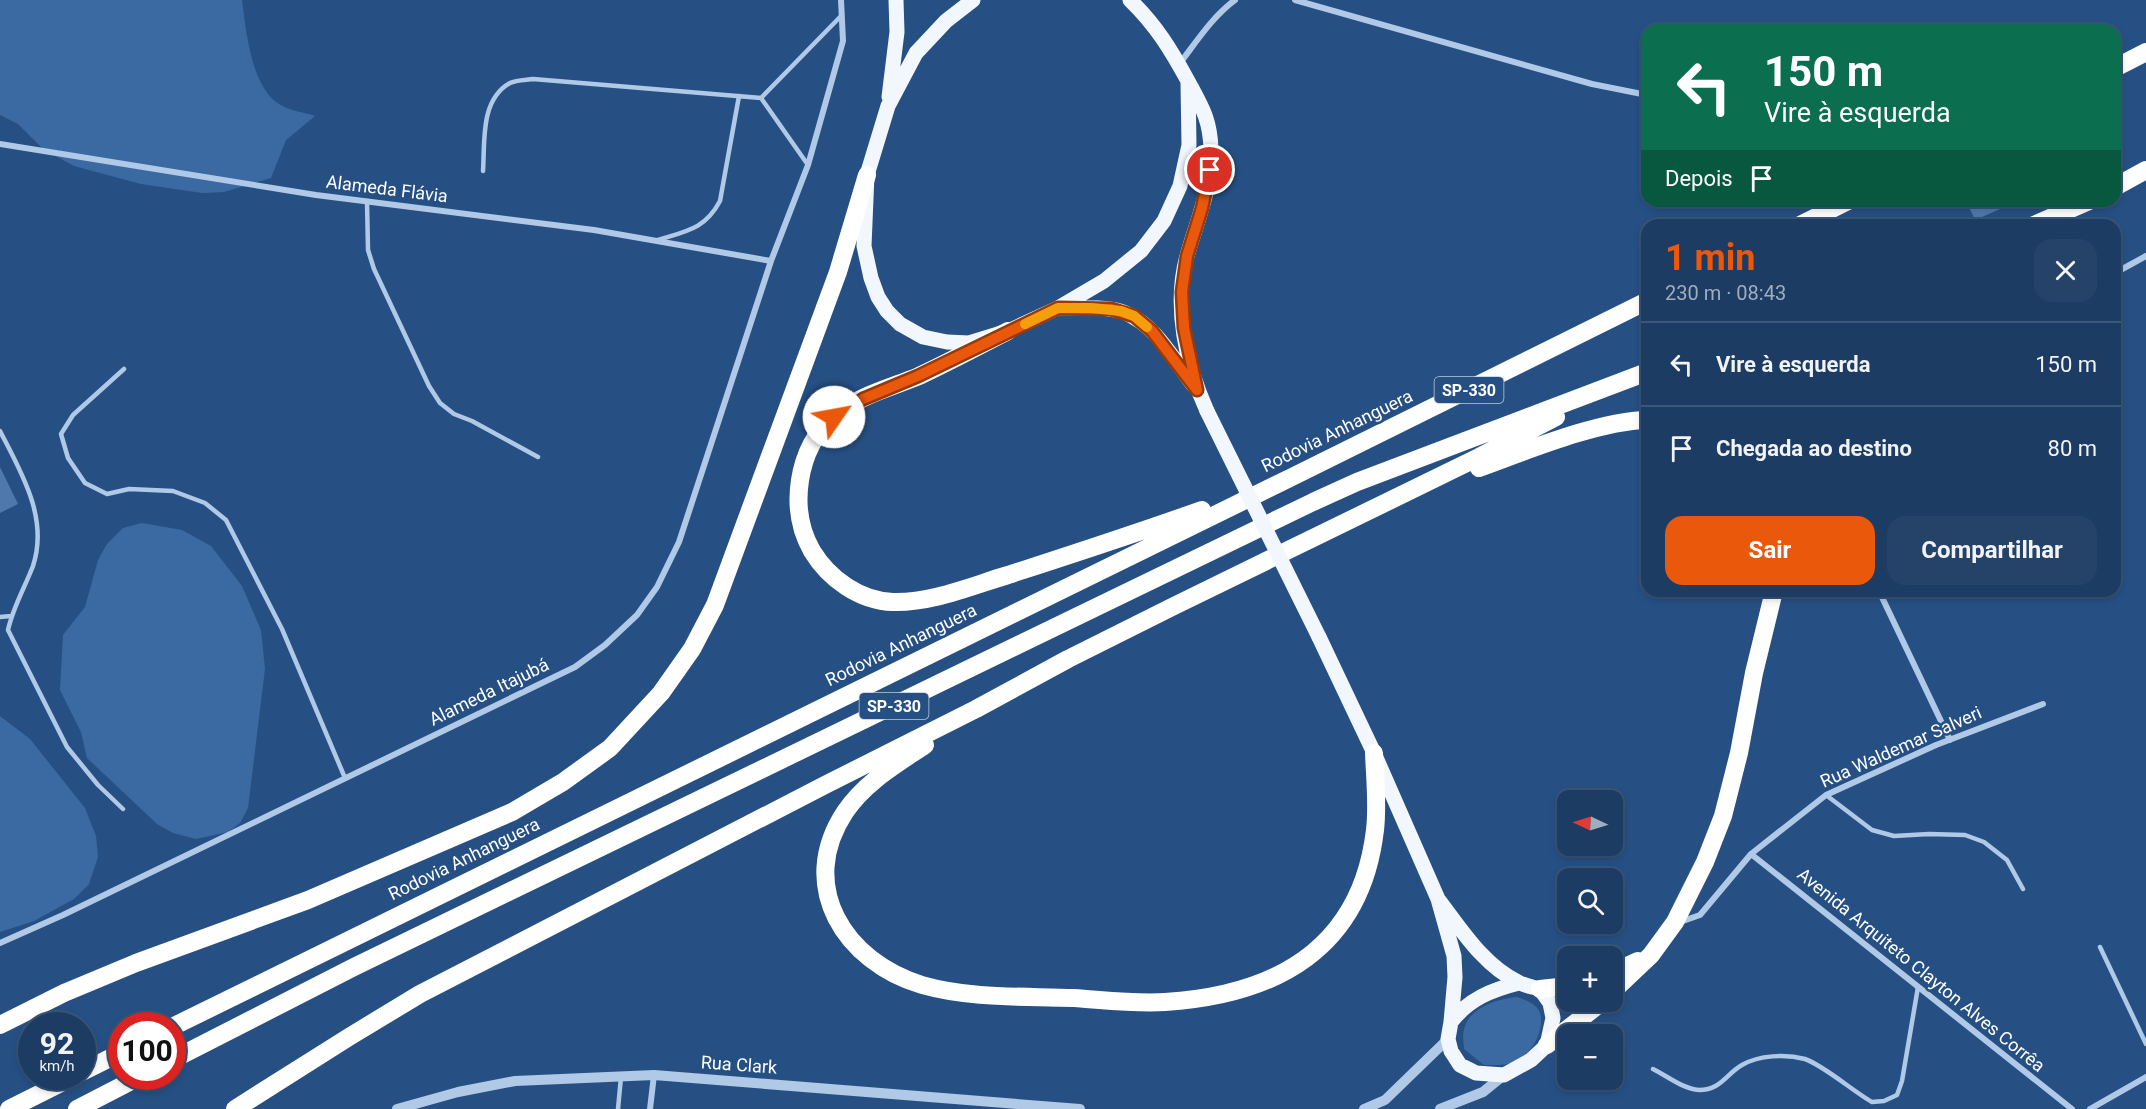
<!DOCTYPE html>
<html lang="pt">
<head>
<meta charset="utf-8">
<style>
  :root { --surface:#1c3c63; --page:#254369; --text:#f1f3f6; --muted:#a0adbe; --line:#3a5678; --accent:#ea580c }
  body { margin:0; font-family:Roboto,sans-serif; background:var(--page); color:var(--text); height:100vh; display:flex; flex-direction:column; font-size:22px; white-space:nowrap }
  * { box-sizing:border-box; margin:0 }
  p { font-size:20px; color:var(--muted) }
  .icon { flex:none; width:33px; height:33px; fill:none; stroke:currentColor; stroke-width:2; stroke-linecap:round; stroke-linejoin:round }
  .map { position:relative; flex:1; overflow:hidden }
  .side { position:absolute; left:1641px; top:219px; width:480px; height:378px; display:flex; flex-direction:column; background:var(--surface); border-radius:18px; box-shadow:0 3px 9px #0003,0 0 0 2px var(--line) }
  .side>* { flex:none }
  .top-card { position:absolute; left:1641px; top:24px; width:480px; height:183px; border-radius:18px; box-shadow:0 3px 9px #0003,0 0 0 2px var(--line); background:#0b6e4f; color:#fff; overflow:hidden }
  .needle { width:39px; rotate:274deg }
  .tools { position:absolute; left:1557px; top:790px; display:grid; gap:12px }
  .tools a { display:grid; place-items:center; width:66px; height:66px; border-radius:12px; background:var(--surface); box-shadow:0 3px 9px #0003,0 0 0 2px var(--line); font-size:30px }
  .speed { position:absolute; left:18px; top:1012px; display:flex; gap:12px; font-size:30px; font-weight:700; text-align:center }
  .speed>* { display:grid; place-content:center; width:78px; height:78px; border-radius:50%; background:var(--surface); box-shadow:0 3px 9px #0003,0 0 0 2px var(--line); line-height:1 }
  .speed small { font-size:15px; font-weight:400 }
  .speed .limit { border:9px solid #d22; background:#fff; color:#111 }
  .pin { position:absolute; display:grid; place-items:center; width:51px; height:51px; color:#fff; margin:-26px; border:3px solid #fff; border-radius:50%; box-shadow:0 2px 6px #0007 }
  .me { position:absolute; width:66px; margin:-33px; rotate:57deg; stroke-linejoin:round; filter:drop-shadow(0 0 4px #0008) }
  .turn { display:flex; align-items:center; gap:21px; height:126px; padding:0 24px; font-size:27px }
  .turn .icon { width:78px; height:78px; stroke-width:2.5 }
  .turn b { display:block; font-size:42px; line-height:51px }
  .then { display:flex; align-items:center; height:57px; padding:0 24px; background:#0003; gap:12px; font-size:22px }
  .round { display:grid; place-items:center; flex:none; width:63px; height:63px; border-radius:18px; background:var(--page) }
  .summary { display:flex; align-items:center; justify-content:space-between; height:102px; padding:0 24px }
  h1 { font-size:36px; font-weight:700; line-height:45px; color:var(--accent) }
  .cta { display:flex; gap:12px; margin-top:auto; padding:12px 24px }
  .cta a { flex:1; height:69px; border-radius:18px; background:var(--accent); color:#fff; font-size:24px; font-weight:700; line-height:69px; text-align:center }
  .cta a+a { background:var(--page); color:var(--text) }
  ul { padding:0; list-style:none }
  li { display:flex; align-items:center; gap:18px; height:84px; padding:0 24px; border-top:2px solid var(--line) }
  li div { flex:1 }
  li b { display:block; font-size:22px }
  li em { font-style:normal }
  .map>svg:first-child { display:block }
  .green { fill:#3b69a1 }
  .building { fill:#4f79ac }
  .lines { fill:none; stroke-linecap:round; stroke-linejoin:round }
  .service { stroke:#b0c9e7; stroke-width:4.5 }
  .minor { stroke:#b0c9e7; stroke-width:6 }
  .tertiary { stroke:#b0c9e7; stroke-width:10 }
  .primary { stroke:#f2f7fe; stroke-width:15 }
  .motorway { stroke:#fff; stroke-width:18 }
  .primary-bridge { stroke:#f2f7fe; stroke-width:15 }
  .route-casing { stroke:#983908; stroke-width:15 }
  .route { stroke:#ea580c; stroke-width:10 }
  .slow { stroke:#f59e0b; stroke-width:10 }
  .labels { text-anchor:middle; stroke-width:5; stroke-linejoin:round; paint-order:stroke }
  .shield { fill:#265084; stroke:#becada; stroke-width:1.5 }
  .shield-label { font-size:16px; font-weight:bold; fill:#fff }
  .street-label { font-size:18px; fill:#fff; stroke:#265084 }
</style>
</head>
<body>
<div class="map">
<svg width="2146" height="1109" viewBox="0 0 2146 1109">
  <rect width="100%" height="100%" fill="#265084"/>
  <path class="green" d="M0,0H242C246,30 251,87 279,104C289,111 304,112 315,116L286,140L271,178L224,192L202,193L141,184L74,166L43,149L18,124L0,115Z
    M142,523L182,530L211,546L242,586L261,630L265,669L248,808L240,823L228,832L196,839L173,833L157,824L87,758L81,732L60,690L63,635L85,607L98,560L107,544L123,528Z
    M0,716L30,739L85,808L96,836L98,857L89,884L74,899L34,921L0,932Z
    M1517,997C1525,1000 1536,1003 1540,1013C1545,1029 1532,1054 1517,1061C1508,1066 1493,1065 1484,1065L1464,1049C1464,1043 1462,1036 1464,1030C1468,1008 1497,999 1517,997Z"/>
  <path class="building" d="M1966,201H2013L2014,203L1975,220Z
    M0,467L18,504L0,513Z"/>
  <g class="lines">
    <path class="service" d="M761,98L808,165
      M483,171C485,141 480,100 510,83C516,80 526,80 533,79L761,98L842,15
      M367,201L368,250L374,269L429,386L440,403L454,414L472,421L538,457
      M658,240C687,231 705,229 720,201L739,96
      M124,369L73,415L61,434L68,458L85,483L107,494L129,489L173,491L205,503L226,520L282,629L345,778
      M0,431C21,472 49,518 33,566C25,587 13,607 8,630L67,747L98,785L123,809
      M0,617L11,616
      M1826,795L1872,830L1894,836L1929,834L1965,835L1984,842L2007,860L2023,889
      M2100,947L2146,1044
      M1653,1069C1667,1076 1683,1089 1699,1090C1721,1090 1726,1074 1742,1065C1759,1055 1786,1054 1805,1059C1823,1065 1854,1092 1872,1102L1884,1101L1897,1095L1902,1081L1918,987
      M618,1109L621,1077"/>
    <path class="minor" d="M1295,0L1592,84L1647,95
      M1180,63C1197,41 1213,16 1235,0
      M0,144L316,195L594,230L771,261
      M2115,273L2146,256
      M1879,591L1950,740
      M1751,854L2072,1109
      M1680,922L1700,915L1751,854L1826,795L1936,745L2043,704
      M0,943L63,915L575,667L605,645L637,615L657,587L679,542L771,261L808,165L843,41L841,0
      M650,1109L654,1075
      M2090,1109L2146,1077"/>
    <path class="tertiary" d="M397,1109L458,1092L515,1081L654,1075L1080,1109
      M1364,1109L1385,1100L1448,1039
      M1440,1109L1483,1092L1504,1075"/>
    <path class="primary" d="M973,0L946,21L916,53L888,106L867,175L864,246L871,278L878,297L887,311L900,324L923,337L947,342L969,343L1008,331L1058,308L1104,281L1141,251L1164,221L1180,186L1189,145L1188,82
      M1130,0C1156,25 1171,50 1188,81C1202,107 1210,119 1211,149C1212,187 1197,221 1187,256C1173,306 1186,365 1207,411
      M889,97L897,32L896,0
      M1059,308C1076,308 1093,307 1110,309C1150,314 1171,356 1193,385
      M1319,637L1374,753L1438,899L1454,956L1455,977L1451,1022L1448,1039L1451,1051L1460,1065L1476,1073L1504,1075L1531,1060L1547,1045L1553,1018L1550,1003L1540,989C1533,987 1525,986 1518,982C1483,965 1461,929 1438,899
      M1451,1022C1469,999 1491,990 1519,983"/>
    <path class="motorway" d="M2115,68L2146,52
      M2115,187L2146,170
      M1800,225L1848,201
      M2034,225L2089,201
      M1008,331C979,346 949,362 919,376C890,388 857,396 833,417C797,449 788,509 812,551C829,579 860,601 893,602C932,603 971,586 1008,575C1073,554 1137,533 1202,510
      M1479,468C1526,451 1598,421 1647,420
      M925,745C897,764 865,782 845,812C796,886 845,962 922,985C971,999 1024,996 1074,998C1104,1000 1135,1004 1165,1002C1276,995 1361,949 1375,830C1378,804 1375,779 1374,753
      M1612,973L1638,961
      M1540,989L1568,986
      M1612,992L1651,955L1675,922L1705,862L1723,816L1739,753L1754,673L1774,591
      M0,1025L64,993L136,963L308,900L512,812L563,782L610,748L661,693L692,649L715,605L838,272L867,175
      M172,1027L1290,478L1647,301
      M1547,1045L1602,1002
      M172,1060L354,967L1313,502L1357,482L1647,372
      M82,1072L122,1052
      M9,1109L73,1077
      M77,1109L139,1077
      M235,1109L349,1037L420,994L825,785L976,709L1068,659L1174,606L1479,457L1556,417"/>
    <path class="primary-bridge" d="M1207,411L1319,637"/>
  </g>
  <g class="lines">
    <g class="route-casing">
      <path id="route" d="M834,417L863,399L918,376L1058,308L1111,309L1134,316L1152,331L1197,390L1184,328L1182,292L1187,256L1202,208L1210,170"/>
    </g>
    <use href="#route" class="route"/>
    <path class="slow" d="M1025,324L1058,308H1091L1121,311L1134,316L1147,327"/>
  </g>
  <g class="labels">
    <g class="shield">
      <rect x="1434.5" y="377" width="69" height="26" rx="4.5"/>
      <rect x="859.5" y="693" width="69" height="26" rx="4.5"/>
    </g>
    <g class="shield-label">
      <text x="1469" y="396">SP-330</text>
      <text x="894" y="712">SP-330</text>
    </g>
    <g class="street-label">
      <text transform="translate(387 189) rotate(7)" y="6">Alameda Flávia</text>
      <text transform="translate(1337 431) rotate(-26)" y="6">Rodovia Anhanguera</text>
      <text transform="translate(901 645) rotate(-26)" y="6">Rodovia Anhanguera</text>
      <text transform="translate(489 692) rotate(-26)" y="6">Alameda Itajubá</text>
      <text transform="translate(1901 747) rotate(-24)" y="6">Rua Waldemar Salveri</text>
      <text transform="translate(464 859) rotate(-26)" y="6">Rodovia Anhanguera</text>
      <text transform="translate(1921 970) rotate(39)" y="6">Avenida Arquiteto Clayton Alves Corrêa</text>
      <text transform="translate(739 1065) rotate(4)" y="6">Rua Clark</text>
    </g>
  </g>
</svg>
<div class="tools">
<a><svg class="needle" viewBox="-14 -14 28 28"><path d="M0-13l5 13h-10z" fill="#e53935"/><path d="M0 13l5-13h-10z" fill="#a0adbe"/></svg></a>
<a><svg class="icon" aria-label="search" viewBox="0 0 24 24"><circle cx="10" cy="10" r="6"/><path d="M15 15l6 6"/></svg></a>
<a>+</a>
<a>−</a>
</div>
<div class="speed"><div>92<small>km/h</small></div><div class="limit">100</div></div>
<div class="pin" style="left:1210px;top:170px;background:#d93025"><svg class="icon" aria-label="arrive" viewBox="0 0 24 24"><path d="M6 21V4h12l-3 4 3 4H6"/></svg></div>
<svg class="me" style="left:834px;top:417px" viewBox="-20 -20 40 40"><circle r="19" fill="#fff"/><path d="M0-13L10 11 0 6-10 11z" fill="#ea580c"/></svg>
<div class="top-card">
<div class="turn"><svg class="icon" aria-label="left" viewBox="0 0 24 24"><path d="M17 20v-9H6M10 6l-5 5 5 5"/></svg><div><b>150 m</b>Vire à esquerda</div></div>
<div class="then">Depois<svg class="icon" aria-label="arrive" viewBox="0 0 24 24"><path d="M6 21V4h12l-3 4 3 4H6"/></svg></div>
</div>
<section class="side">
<div class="summary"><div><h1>1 min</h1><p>230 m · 08:43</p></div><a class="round"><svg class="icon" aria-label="close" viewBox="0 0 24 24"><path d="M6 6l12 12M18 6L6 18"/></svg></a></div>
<ul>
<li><svg class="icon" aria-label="left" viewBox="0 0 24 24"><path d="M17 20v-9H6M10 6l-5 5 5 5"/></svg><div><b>Vire à esquerda</b></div><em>150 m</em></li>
<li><svg class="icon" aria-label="arrive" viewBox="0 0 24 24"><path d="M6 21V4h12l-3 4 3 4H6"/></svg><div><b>Chegada ao destino</b></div><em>80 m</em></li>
</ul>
<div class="cta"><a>Sair</a><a>Compartilhar</a></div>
</section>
</div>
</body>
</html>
